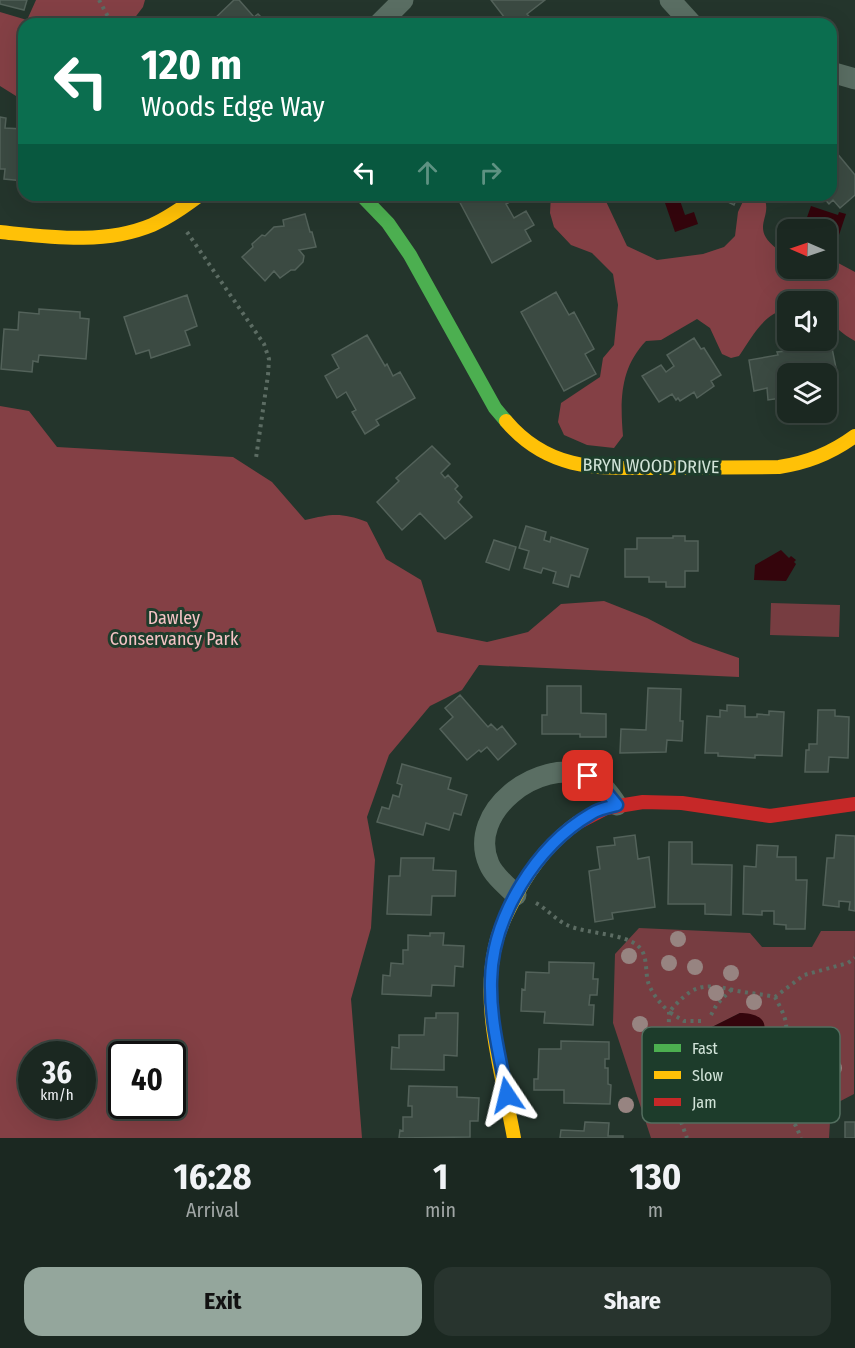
<!DOCTYPE html>
<html lang="en">
<head>
<meta charset="utf-8">
<style>
  :root { --surface:#1b2821; --page:#28342e; --text:#f1f3f6; --muted:#a0a6a5; --line:#39443f; --accent:#94a69c }
  body { margin:0; font-family:"Fira Sans Condensed",sans-serif; background:var(--page); color:var(--text); height:100vh; display:flex; flex-direction:column; font-size:22px; white-space:nowrap }
  * { box-sizing:border-box; margin:0 }
  p { font-size:20px; color:var(--muted) }
  .icon { flex:none; width:33px; height:33px; fill:none; stroke:currentColor; stroke-width:2; stroke-linecap:round; stroke-linejoin:round }
  .map { position:relative; height:1138px; overflow:hidden }
  .sheet { display:flex; flex-direction:column; background:var(--surface); flex:1 }
  .sheet>* { flex:none }
  .top-card { position:absolute; left:18px; top:18px; width:819px; height:183px; border-radius:18px; box-shadow:0 6px 24px #0002,0 0 0 2px var(--line); background:#0b6e4f; color:#fff; overflow:hidden }
  .needle { width:39px; rotate:272deg }
  .fabs { position:absolute; left:777px; top:219px; display:grid; gap:12px }
  .fabs a { display:grid; place-items:center; width:60px; height:60px; border-radius:12px; background:var(--surface); box-shadow:0 6px 24px #0002,0 0 0 2px var(--line); font-size:30px }
  .speed { position:absolute; left:18px; top:1041px; display:flex; gap:12px; font-size:30px; font-weight:700; text-align:center }
  .speed>* { display:grid; place-content:center; width:78px; height:78px; border-radius:50%; background:var(--surface); box-shadow:0 6px 24px #0002,0 0 0 2px var(--line); line-height:1 }
  .speed small { font-size:15px; font-weight:400 }
  .speed .limit { border:3px solid #111; border-radius:9px; background:#fff; color:#111 }
  .pin { position:absolute; display:grid; place-items:center; width:51px; height:51px; color:#fff; margin:-26px; border-radius:12px; box-shadow:0 3px 9px #0006 }
  .me { position:absolute; width:66px; margin:-33px; rotate:350deg; stroke-linejoin:round; filter:drop-shadow(0 0 4px #0008) }
  .turn { display:flex; align-items:center; gap:21px; height:126px; padding:0 24px; font-size:27px }
  .turn .icon { width:78px; height:78px; stroke-width:2.5 }
  .turn b { display:block; font-size:42px; line-height:51px }
  .lanes { display:flex; align-items:center; height:57px; padding:0 24px; background:#0003; justify-content:center; gap:30px; direction:ltr }
  .lanes .off { opacity:.35 }
  .eta { display:flex; justify-content:space-evenly; align-items:center; height:102px; text-align:center }
  .eta b { font-size:36px; font-weight:700; line-height:42px }
  .action { display:flex; gap:12px; margin-top:auto; padding:12px 24px }
  .action a { flex:1; height:69px; border-radius:18px; background:var(--accent); color:#111; font-size:24px; font-weight:700; line-height:69px; text-align:center }
  .action a+a { background:var(--page); color:var(--text) }
  .map>svg:first-child { display:block }
  .green { fill:#773d41; fill-rule:evenodd }
  .forest { fill:#844045; fill-rule:evenodd }
  .water { fill:#34050c }
  .building { fill:#3b4a42; stroke:#53625a; stroke-width:1.5 }
  .lines { fill:none; stroke-linecap:round; stroke-linejoin:round }
  .path { stroke:#5c6c63; stroke-width:4; stroke-dasharray:3 4.5; stroke-linecap:butt }
  .street { stroke:#5a6e63; stroke-width:21 }
  .fast { stroke:#4caf50; stroke-width:14 }
  .slow { stroke:#ffc107; stroke-width:14 }
  .jam { stroke:#c62828; stroke-width:14 }
  .tree { fill:#978481 }
  .route-casing { stroke:#114b97; stroke-width:15 }
  .route { stroke:#1a73e8; stroke-width:10 }
  .labels { text-anchor:middle; stroke-width:6; stroke-linejoin:round; paint-order:stroke }
  .street-label { font-size:18px; fill:#d1e3d8; stroke:#1d3c2b }
  .park-label { font-size:18px; fill:#f5c4c6; stroke:#1d3c2b }
  .key { fill:#1d3c2b; stroke:#536e5f; stroke-width:1.5 }
  .key-label { font-size:16px; fill:#d1e3d8 }
</style>
</head>
<body>
<div class="map">
<svg width="855" height="1138" viewBox="0 0 855 1138">
  <rect width="100%" height="100%" fill="#24352c"/>
  <path class="green" d="M771,603L840,605L839,637L770,635Z
    M639,928L750,933L762,947H812L821,931H855L854,1094L831,1106L829,1138H651L613,1023L615,954ZM740,1013L761,1037L753,1049V1065L704,1031Z"/>
  <path class="forest" d="M36,0H145L143,7L130,24H24V101L0,86V12L27,20Z
    M551,195H603L627,246L657,260L703,254L724,247L735,236L738,212L746,195H763C775,218 748,226 777,249H787L788,268H826L827,257L855,272V341C839,332 826,321 826,302H788L787,309C764,313 752,337 739,356L731,358L722,354L710,328L697,319L661,340L646,341C620,368 620,400 623,436L614,448L587,445L564,435L558,422L561,403L600,377L603,358L614,345L618,305L613,274L592,253L571,245L554,227L550,213Z
    M0,406L29,411L57,447L233,457L272,482L305,520C331,514 341,512 367,522L386,559L421,580L437,632L487,642L528,632L561,604L604,601L647,618L693,642L739,658V677L479,665L462,690L430,706L389,755L367,817L375,860L371,928L351,999L362,1138H0ZM82,1054V1106H32V1054ZM172,1054V1106H122V1054Z"/>
  <path class="water" d="M678,195L685,215L694,212L698,224L675,232L664,200Z
    M811,206L838,215L839,212L846,214L839,235L805,223Z
    M781,550L789,558L791,556L796,560L794,562L796,564L786,581L754,580L755,565Z
    M740,1013C751,1013 768,1016 764,1032C763,1037 756,1042 754,1047C750,1056 755,1065 748,1073C735,1087 710,1087 697,1074C691,1068 690,1060 688,1053L704,1031Z"/>
  <path class="building" d="M0,0H27L24,10L0,4Z
    M234,0H239L254,17L258,14L268,24H209Z
    M491,0H545L527,14L533,21L530,24H513L510,21L508,22Z
    M0,117L6,118L5,128L23,129L21,143L24,144V181L4,179L5,169H0Z
    M831,146L855,175V195L840,208L833,200L829,204L821,195H831Z
    M456,195H515L517,198L506,204L514,218L526,211L534,225L525,230L531,241L492,263Z
    M702,195H738L734,205L718,197L712,200Z
    M305,214L310,232H312L316,247L299,250L304,256L303,262L295,270H291L280,278L274,271L265,281L242,257L253,247L252,244L262,235L265,236L274,227L284,226L283,220Z
    M556,292L569,315L574,312L594,349L585,354L596,374L564,391L521,312Z
    M187,295L197,326L185,331L190,345L151,358L149,350L136,354L124,317Z
    M39,309L80,312V318L89,319L86,359L39,355L38,362L33,361L32,372L1,369L4,329L18,330L19,312L39,314Z
    M367,335L385,366L387,364L393,376L400,372L415,398L376,420L379,425L365,434L352,412L356,410L346,392L337,398L325,376L339,368L332,355Z
    M694,338L701,349L704,348L721,375L711,381L714,386L697,398L694,392L680,401L678,398L676,400L672,394L659,402L642,376L661,365L666,372L674,366L667,355Z
    M784,340H800L802,348L824,344L825,349L832,348L837,373L788,374V397L768,400L767,388L754,391L749,360L778,355L777,352L786,351Z
    M432,446L450,464L441,473L445,478L448,475L458,486L455,489L462,497L458,502L472,517L445,539L420,513L402,530L377,502L399,481L396,478Z
    M526,526L546,532L544,540L550,542L551,537L588,549L579,577L571,575L568,587L553,583L556,572L543,568L541,573L524,568L529,551L519,548Z
    M673,536H685V541H698V571H685V587H666V582H649V577H625V549H637V538H673Z
    M494,540L516,547L509,570L486,562Z
    M547,686H581V713L606,714V737H580V734H542V715H547Z
    M648,688L681,689L680,721H683L682,741L667,740L666,752L620,753L621,729L646,730Z
    M460,695L488,727L491,724L497,730L502,726L516,744L498,760L487,747L481,752L479,750L467,760L440,729L453,717L445,708Z
    M727,705L745,706V717H757V714L769,715V711L784,712L782,756L755,755V758L718,756V753H705L707,716L720,717V710L727,711Z
    M818,710H835V716L849,717L848,758L829,757L828,772H805L806,750H809V744H817Z
    M402,764L451,778L448,789L467,795L461,815L454,813L449,830L426,823L423,835L377,822L382,807L389,809L393,795L399,797L402,785L397,783Z
    M635,835L638,859L649,857L655,907L612,913L613,919L595,922L589,871L600,869L597,847L615,845L614,838Z
    M836,835L855,836V911L849,910L850,902L839,901V907L823,905L827,858H834Z
    M669,842H692V864L732,865L731,915L705,914V904H668Z
    M757,845L778,846L777,857H796V880H807L805,929H786V925L774,924V911H762V915L743,914L744,866L756,867Z
    M401,858H434L433,870L456,871L455,896H432L431,915L387,914L389,876H400Z
    M430,933H444L443,945L464,946L463,967L455,966L454,986L432,985L431,996L382,994L383,975L390,976L391,963L403,964V950H408V935L430,936Z
    M549,962L594,963L593,979H598L597,995H590L589,1005H594L593,1025L544,1023L545,1012L521,1011L522,989L525,990L526,972L549,973Z
    M436,1013H458L457,1056L444,1055V1070L391,1069L392,1047L399,1048V1035H424L425,1018H436Z
    M561,1041L609,1042V1059H605V1068H608V1084L611,1085L610,1104L564,1103V1090H534V1079H538L539,1049H561Z
    M409,1086L457,1087V1097L479,1098L478,1121H470V1137L399,1138L400,1130L403,1131V1117H412V1106H408Z
    M585,1122L609,1123L608,1136H623V1138H560L561,1130L584,1131Z
    M845,1122H855V1138H845Z"/>
  <g class="lines">
    <path class="path" d="M99,0L112,24
      M187,232L264,344L269,359L268,375L256,458
      M536,903C547,909 556,920 567,925C586,934 624,933 638,946C648,954 645,971 648,982C652,994 660,1003 669,1012L668,1087L687,1138
      M775,997C779,1005 785,1015 786,1024C789,1047 764,1066 767,1089L796,1126L801,1138
      M711,1015L717,1004L732,989
      M701,1021H684L669,1012C691,987 700,982 733,990C747,993 761,994 775,997L804,975L848,963L855,958"/>
    <path class="street" d="M670,0L692,24
      M379,24L403,0
      M831,72L855,79
      M516,895C507,886 494,876 489,864C466,812 539,757 587,776C601,782 609,793 617,805"/>
    <path class="fast" d="M361,195L388,223L410,255L495,408L506,421"/>
    <path class="slow" d="M0,232C50,237 104,245 152,225C170,217 185,206 200,195
      M506,421C550,473 602,468 663,468C702,468 740,467 779,467C808,463 832,453 855,436
      M514,1138C503,1077 481,1009 495,947C499,928 509,909 518,892C533,864 552,841 577,823"/>
    <path class="jam" d="M577,823L606,808L643,802L682,803L770,816L855,804"/>
  </g>
  <g class="tree">
    <circle cx="678" cy="939" r="8"/>
    <circle cx="629" cy="956" r="8"/>
    <circle cx="669" cy="963" r="8"/>
    <circle cx="695" cy="967" r="8"/>
    <circle cx="731" cy="973" r="8"/>
    <circle cx="716" cy="993" r="8"/>
    <circle cx="754" cy="1002" r="8"/>
    <circle cx="640" cy="1024" r="8"/>
    <circle cx="834" cy="1068" r="8"/>
    <circle cx="626" cy="1105" r="8"/>
  </g>
  <g class="lines">
    <g class="route-casing">
      <path id="route" d="M507,1095C500,1057 490,1020 491,981C492,917 536,846 591,814C598,809 608,807 617,805L599,783L588,776"/>
    </g>
    <use href="#route" class="route"/>
  </g>
  <g class="labels">
    <g class="street-label">
      <text transform="translate(651 466) rotate(1)" y="6">BRYN WOOD DRIVE</text>
    </g>
    <g class="park-label">
      <text x="174" y="624">Dawley<tspan x="174" dy="21">Conservancy Park</tspan></text>
    </g>
  </g>
  <rect x="642" y="1027" width="198" height="96" rx="9" class="key"/>
  <rect x="654" y="1044" width="27" height="8" fill="#4caf50"/>
  <rect x="654" y="1071" width="27" height="8" fill="#ffc107"/>
  <rect x="654" y="1098" width="27" height="8" fill="#c62828"/>
  <g class="key-label">
    <text x="692" y="1054">Fast</text>
    <text x="692" y="1081">Slow</text>
    <text x="692" y="1108">Jam</text>
  </g>
</svg>
<div class="fabs">
<a><svg class="needle" viewBox="-14 -14 28 28"><path d="M0-13l5 13h-10z" fill="#e53935"/><path d="M0 13l5-13h-10z" fill="#a0a6a5"/></svg></a>
<a><svg class="icon" aria-label="sound" viewBox="0 0 24 24"><path d="M4 9h4l5-4v14l-5-4H4zM17 9q2 3 0 6"/></svg></a>
<a><svg class="icon" aria-label="layers" viewBox="0 0 24 24"><path d="M12 4l9 5-9 5-9-5zM3 14l9 5 9-5"/></svg></a>
</div>
<div class="speed"><div>36<small>km/h</small></div><div class="limit">40</div></div>
<div class="pin" style="left:588px;top:776px;background:#d93025"><svg class="icon" aria-label="arrive" viewBox="0 0 24 24"><path d="M6 21V4h12l-3 4 3 4H6"/></svg></div>
<svg class="me" style="left:507px;top:1095px" viewBox="-20 -20 40 40"><path d="M0-17L14 15 0 8-14 15z" fill="#1a73e8" stroke="#fff" stroke-width="4"/></svg>
<div class="top-card">
<div class="turn"><svg class="icon" aria-label="left" viewBox="0 0 24 24"><path d="M17 20v-9H6M10 6l-5 5 5 5"/></svg><div><b>120 m</b>Woods Edge Way</div></div>
<div class="lanes"><svg class="icon" aria-label="left" viewBox="0 0 24 24"><path d="M17 20v-9H6M10 6l-5 5 5 5"/></svg><svg class="icon off" aria-label="ahead" viewBox="0 0 24 24"><path d="M12 20V5M6 11l6-6 6 6"/></svg><svg class="icon off" aria-label="right" viewBox="0 0 24 24"><path d="M7 20v-9h11M14 6l5 5-5 5"/></svg></div>
</div>
</div>
<section class="sheet">
<div class="eta">
<div><b>16:28</b><p>Arrival</p></div>
<div><b>1</b><p>min</p></div>
<div><b>130</b><p>m</p></div>
</div>
<div class="action"><a>Exit</a><a>Share</a></div>
</section>
</body>
</html>
